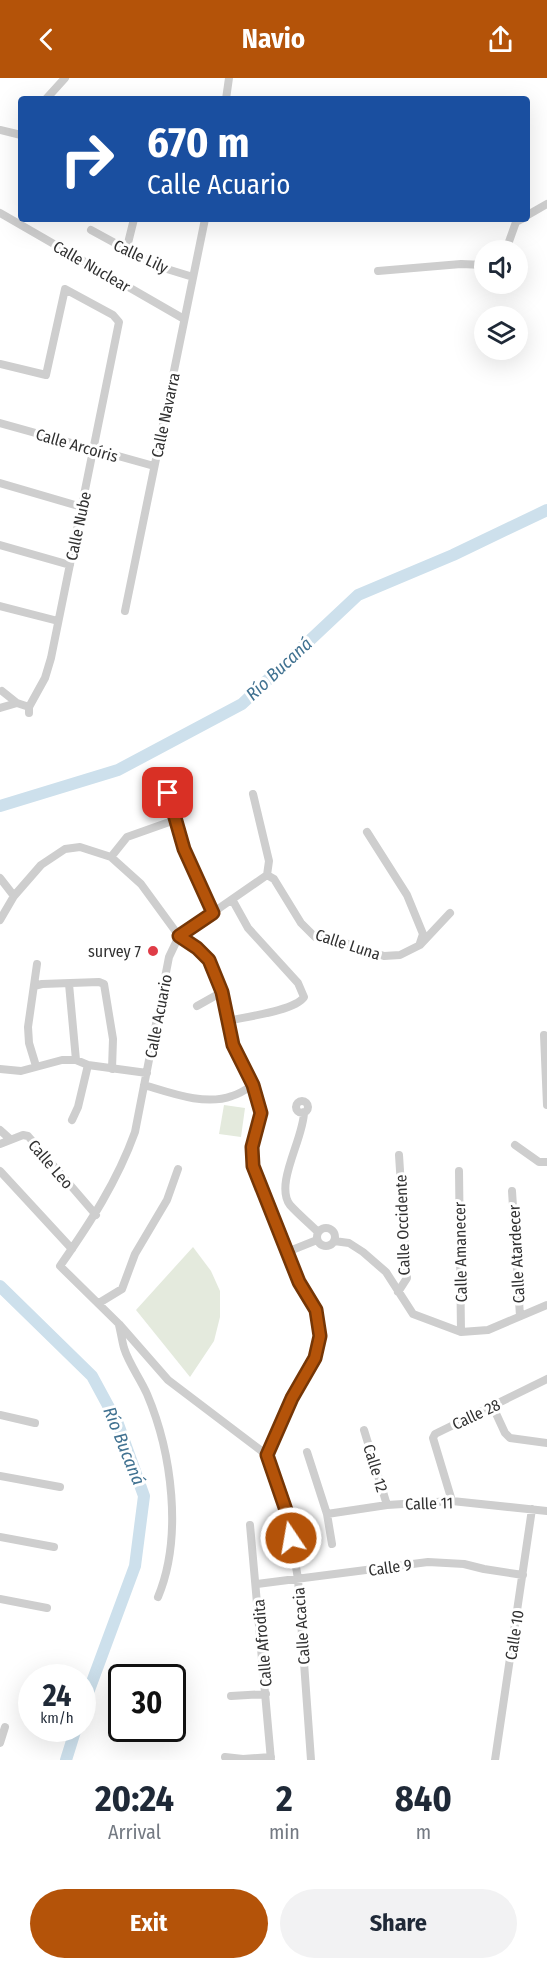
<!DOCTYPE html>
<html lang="en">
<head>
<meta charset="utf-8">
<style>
  :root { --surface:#fff; --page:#f2f2f3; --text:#1f2937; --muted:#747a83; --accent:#b45309 }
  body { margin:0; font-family:"Fira Sans Condensed",sans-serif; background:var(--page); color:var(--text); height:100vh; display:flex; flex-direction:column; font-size:22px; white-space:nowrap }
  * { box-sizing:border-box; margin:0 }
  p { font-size:20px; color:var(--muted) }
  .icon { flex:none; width:33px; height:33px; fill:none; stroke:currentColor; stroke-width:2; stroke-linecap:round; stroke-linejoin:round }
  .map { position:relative; height:1682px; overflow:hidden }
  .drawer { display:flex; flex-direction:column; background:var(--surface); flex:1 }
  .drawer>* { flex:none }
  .guide { position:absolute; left:18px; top:18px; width:512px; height:126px; border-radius:6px; box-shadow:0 6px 24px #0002; background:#1a4fa0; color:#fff; overflow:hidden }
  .controls { position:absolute; left:474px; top:162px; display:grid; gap:12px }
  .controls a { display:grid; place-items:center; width:54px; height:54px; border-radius:50%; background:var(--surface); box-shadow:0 6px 24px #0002; font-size:30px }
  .speed { position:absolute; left:18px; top:1586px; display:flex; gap:12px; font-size:30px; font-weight:700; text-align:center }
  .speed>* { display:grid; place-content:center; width:78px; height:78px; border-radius:50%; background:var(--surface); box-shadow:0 6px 24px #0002; line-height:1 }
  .speed small { font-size:15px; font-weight:400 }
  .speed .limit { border:3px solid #111; border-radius:9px; background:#fff; color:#111 }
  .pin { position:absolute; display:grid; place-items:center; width:51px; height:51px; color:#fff; margin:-26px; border-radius:12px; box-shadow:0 3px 9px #0006 }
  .me { position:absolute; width:66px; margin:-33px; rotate:348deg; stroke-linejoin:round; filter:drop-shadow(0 0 4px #0008) }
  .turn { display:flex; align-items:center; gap:21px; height:126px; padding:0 30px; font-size:27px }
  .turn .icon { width:78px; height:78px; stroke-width:2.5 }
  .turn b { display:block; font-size:42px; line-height:51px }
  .eta { display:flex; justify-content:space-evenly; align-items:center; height:102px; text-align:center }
  .eta b { font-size:36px; font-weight:700; line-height:42px }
  .primary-button { display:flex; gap:12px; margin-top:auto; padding:12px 30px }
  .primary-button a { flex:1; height:69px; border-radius:36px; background:var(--accent); color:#fff; font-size:24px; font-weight:700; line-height:69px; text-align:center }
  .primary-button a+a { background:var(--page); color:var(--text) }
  header { display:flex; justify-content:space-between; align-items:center; height:78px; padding:0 30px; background:var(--accent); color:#fff; font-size:27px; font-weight:700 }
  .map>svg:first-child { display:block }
  .green { fill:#e4eadd }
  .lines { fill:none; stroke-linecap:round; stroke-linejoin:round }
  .river { stroke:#cde0ec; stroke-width:12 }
  .street { stroke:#cecece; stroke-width:8 }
  .route-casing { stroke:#753606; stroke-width:15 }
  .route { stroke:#b45309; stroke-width:10 }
  .poi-dot { fill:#df3c47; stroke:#fff; stroke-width:2 }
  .labels { text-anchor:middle; stroke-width:6; stroke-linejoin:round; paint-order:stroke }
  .street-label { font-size:16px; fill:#313131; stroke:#fff }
  .poi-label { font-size:16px; fill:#313131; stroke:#fff; text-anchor:end }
  .water-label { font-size:18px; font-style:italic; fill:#417291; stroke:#fff }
</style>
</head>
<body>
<header><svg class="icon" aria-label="back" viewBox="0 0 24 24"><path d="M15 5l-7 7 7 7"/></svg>Navio<svg class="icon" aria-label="share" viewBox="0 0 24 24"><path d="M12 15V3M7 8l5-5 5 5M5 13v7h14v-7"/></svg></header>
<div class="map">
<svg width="547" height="1682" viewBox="0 0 547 1682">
  <rect width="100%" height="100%" fill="#fff"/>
  <path class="green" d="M224,1027L245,1030L241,1059L219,1056Z
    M193,1169L211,1193L220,1213V1239L214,1263L190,1299L136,1232Z"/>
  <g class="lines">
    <path class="river" d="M0,728L118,692L242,626L358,517L453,477L547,432
      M0,1208L92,1298L118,1346L144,1418L135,1488L82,1631
      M66,1682L76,1650"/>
    <path class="street" d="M46,21L65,0
      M226,21L229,0
      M0,52L21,57
      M0,135L184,241
      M526,138L547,126
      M91,152L157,188L193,199
      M506,172L516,144L522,141
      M126,173L134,141
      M378,193L461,186L484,187
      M0,286L46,297L65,211L113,237L119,244L51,580L45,600L29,629V635
      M0,345L154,388
      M0,405L82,429
      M0,467L70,487
      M0,528L58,543
      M125,533L205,141
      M2,613L17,625
      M0,630L17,625L29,629
      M168,715L184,771L213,835
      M253,716L269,783L267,797L179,858L169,879L135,1054C117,1104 90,1145 60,1188L119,1246L168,1302L267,1377
      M367,754L407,817L423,856L420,865
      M111,779L127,759L175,742
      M267,797L274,801L301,845L315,859L336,862L384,878L400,877L420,867L450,835
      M0,800L14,818
      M0,842L14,818L41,787L65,771L80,769L111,779L141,806L179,858L209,882L222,914L233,967L253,1007L261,1035L252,1069L253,1088L299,1204L316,1232L320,1258L315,1280L292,1320L267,1377L288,1439L298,1501L311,1682
      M69,906L76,982
      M34,908L42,906L99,904L104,906L113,961L112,991
      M197,928L222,914
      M227,943C244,939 295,933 304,919L298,905L248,850L233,823
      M544,957L547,1027
      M36,988L29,965L28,949L37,886
      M0,991L21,993L62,982H76L88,987L147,995
      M144,1007C171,1015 205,1028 232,1018C239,1016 247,1011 253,1007
      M296 1029a6 6 0 1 1 12 0a6 6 0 1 1-12 0Z
      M304,1034C304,1060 274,1106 290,1127C298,1136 309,1145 318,1154
      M72,1042L78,1029L88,987
      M0,1052L10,1061
      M0,1066L23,1057L28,1058L96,1137
      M515,1067L539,1084H547
      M0,1093L72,1171
      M459,1093L461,1254
      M512,1113L520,1238
      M317 1159a9 9 0 1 1 18 0a9 9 0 1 1-18 0Z
      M334,1163L349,1165L363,1174L386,1194L413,1236L461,1254L488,1252L547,1227
      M287,1174L317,1162
      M398,1214L407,1200L399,1077
      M99,1225L122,1211L135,1176L167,1122L178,1091
      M119,1247C121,1255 122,1263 124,1270C129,1286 140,1300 147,1316C172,1375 183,1459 158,1519
      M493,1329L505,1355L510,1360L547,1365
      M0,1337L35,1345
      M364,1352L387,1427
      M307,1374L327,1436L332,1466
      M0,1398L60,1409
      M452,1423L433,1360L435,1356L547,1301
      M327,1436L387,1427L452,1423L547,1433
      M250,1447L271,1682
      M0,1459L54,1469
      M257,1506L428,1484L464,1486L484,1491L523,1497
      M0,1521L47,1530
      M231,1618L266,1616
      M0,1665L5,1649
      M225,1679L243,1681L271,1679
      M495,1682L532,1431"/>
  </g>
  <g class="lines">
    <g class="route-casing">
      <path id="route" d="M168,715L184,771L213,835L179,858L197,870L209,882L222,914L233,967L253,1007L261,1035L252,1069L253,1088L299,1204L316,1232L320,1258L315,1280L292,1320L267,1377L288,1438L291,1460"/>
    </g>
    <use href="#route" class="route"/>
  </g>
  <circle class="poi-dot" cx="153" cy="873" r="6"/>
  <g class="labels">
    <g class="street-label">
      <text transform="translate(141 178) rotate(25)" y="6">Calle Lily</text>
      <text transform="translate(92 188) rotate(30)" y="6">Calle Nuclear</text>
      <text transform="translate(165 337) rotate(-78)" y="6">Calle Navarra</text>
      <text transform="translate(77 367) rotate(16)" y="6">Calle Arcoíris</text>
      <text transform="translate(78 448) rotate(-78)" y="6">Calle Nube</text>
      <text transform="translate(348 866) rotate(18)" y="6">Calle Luna</text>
      <text transform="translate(158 938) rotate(-79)" y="6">Calle Acuario</text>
      <text transform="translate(51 1086) rotate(49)" y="6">Calle Leo</text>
      <text transform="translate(402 1147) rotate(-92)" y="6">Calle Occidente</text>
      <text transform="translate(460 1174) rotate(-91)" y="6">Calle Amanecer</text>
      <text transform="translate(516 1176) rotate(-93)" y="6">Calle Atardecer</text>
      <text transform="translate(476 1336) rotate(-25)" y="6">Calle 28</text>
      <text transform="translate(376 1390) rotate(73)" y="6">Calle 12</text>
      <text transform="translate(429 1425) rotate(-2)" y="6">Calle 11</text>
      <text transform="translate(390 1489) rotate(-8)" y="6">Calle 9</text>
      <text transform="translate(301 1548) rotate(-94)" y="6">Calle Acacia</text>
      <text transform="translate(514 1557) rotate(-81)" y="6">Calle 10</text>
      <text transform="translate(262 1565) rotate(-95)" y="6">Calle Afrodita</text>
    </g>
    <g class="poi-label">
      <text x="141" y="879">survey 7</text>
    </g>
    <g class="water-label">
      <text transform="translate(279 591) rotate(-43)" y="6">Río Bucaná</text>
      <text transform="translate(124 1368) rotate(68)" y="6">Río Bucaná</text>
    </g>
  </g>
</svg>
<div class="controls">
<a><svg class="icon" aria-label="sound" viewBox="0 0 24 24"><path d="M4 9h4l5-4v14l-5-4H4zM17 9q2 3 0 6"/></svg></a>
<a><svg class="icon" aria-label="layers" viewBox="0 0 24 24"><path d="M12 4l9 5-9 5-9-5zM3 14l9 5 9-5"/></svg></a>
</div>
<div class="speed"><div>24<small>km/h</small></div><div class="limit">30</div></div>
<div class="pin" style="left:168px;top:715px;background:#d93025"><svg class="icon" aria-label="arrive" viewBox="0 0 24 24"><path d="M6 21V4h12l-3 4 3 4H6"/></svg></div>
<svg class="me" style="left:291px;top:1460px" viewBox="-20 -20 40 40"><circle r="17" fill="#b45309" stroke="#fff" stroke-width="3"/><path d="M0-11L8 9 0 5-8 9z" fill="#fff"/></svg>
<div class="guide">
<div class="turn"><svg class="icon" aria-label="right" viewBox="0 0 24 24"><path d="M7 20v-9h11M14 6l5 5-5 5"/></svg><div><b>670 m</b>Calle Acuario</div></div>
</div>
</div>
<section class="drawer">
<div class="eta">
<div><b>20:24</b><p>Arrival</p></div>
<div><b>2</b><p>min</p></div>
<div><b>840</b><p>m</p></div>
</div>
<div class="primary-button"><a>Exit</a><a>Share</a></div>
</section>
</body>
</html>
